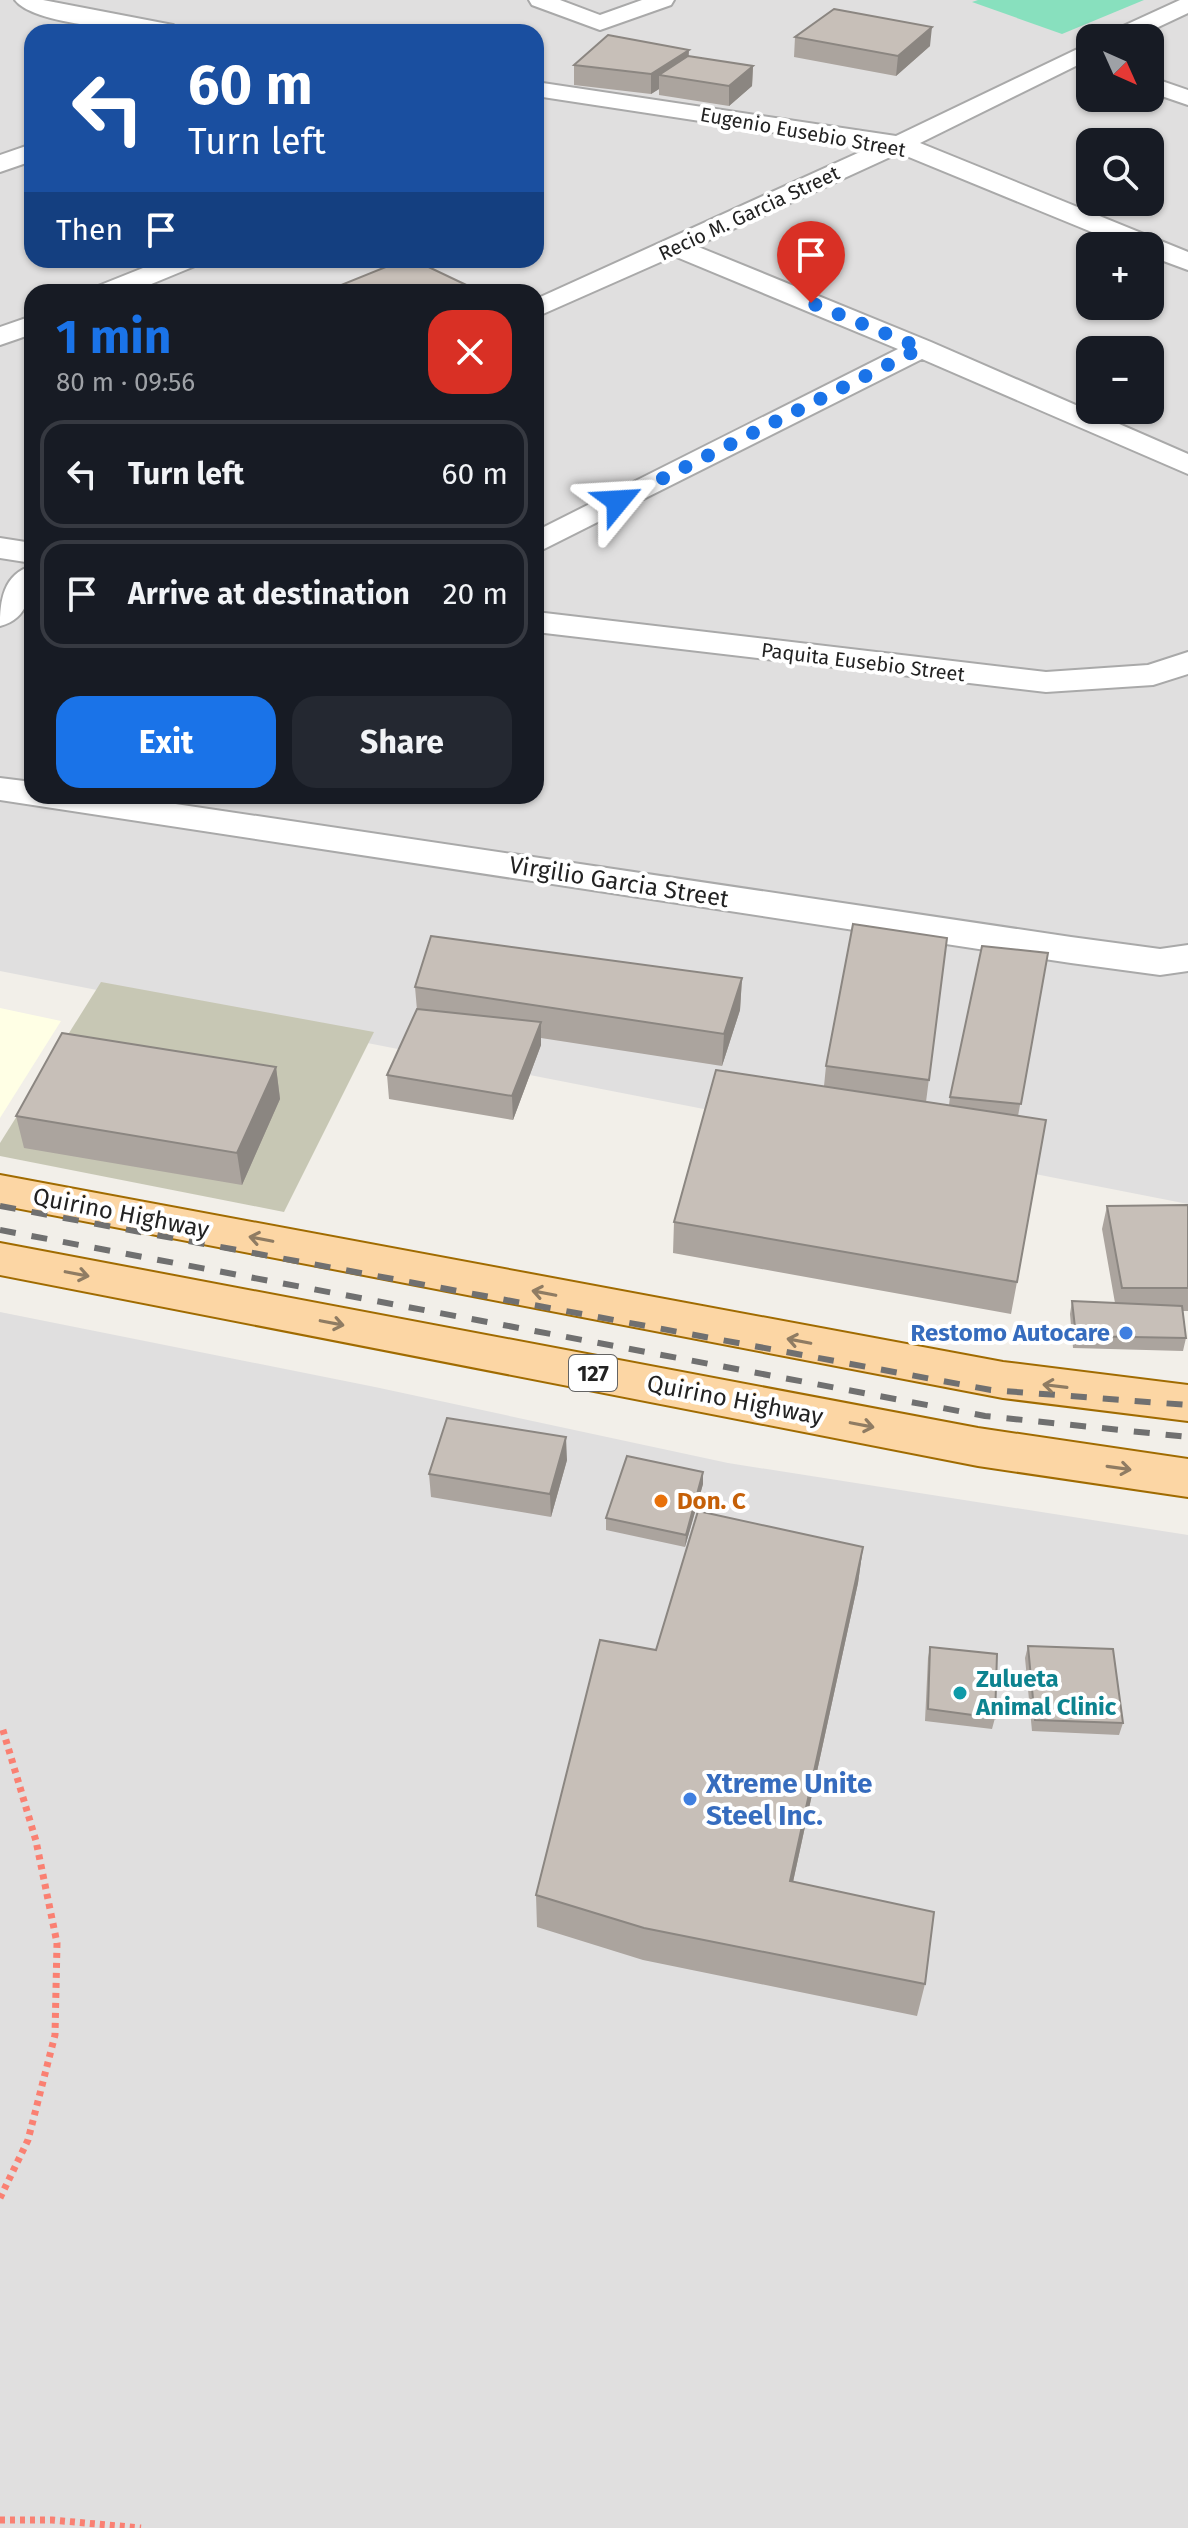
<!DOCTYPE html>
<html lang="en">
<head>
<meta charset="utf-8">
<style>
  :root { --surface:#171b24; --page:#242831; --text:#f1f3f6; --muted:#9ea1a6; --line:#363941; --accent:#1a73e8 }
  body { margin:0; font-family:"Fira Sans",sans-serif; background:var(--page); color:var(--text); height:100vh; display:flex; flex-direction:column; font-size:30px; white-space:nowrap }
  * { box-sizing:border-box; margin:0 }
  p { font-size:26px; color:var(--muted) }
  .icon { flex:none; width:44px; height:44px; fill:none; stroke:currentColor; stroke-width:2; stroke-linecap:round; stroke-linejoin:round }
  .map { position:relative; flex:1; overflow:hidden }
  .details { position:absolute; left:24px; top:284px; width:520px; height:520px; display:flex; flex-direction:column; background:var(--surface); border-radius:24px; box-shadow:0 2px 6px #0004 }
  .details>* { flex:none }
  .guide { position:absolute; left:24px; top:24px; width:520px; height:244px; border-radius:24px; box-shadow:0 2px 6px #0004; background:#1a4fa0; color:#fff; overflow:hidden }
  .needle { width:52px; rotate:135deg }
  .buttons { position:absolute; left:1076px; top:24px; display:grid; gap:16px }
  .buttons a { display:grid; place-items:center; width:88px; height:88px; border-radius:16px; background:var(--surface); box-shadow:0 2px 6px #0004; font-size:40px }
  .pin { position:absolute; display:grid; place-items:center; width:68px; height:68px; color:#fff; margin:-82px -34px; border-radius:50% 50% 50% 0; rotate:-45deg; box-shadow:0 0 8px #0007 }
  .pin .icon { rotate:45deg }
  .me { position:absolute; width:88px; margin:-44px; rotate:63deg; stroke-linejoin:round; filter:drop-shadow(0 0 6px #0008) }
  .turn { display:flex; align-items:center; gap:28px; height:168px; padding:0 32px; font-size:36px }
  .turn .icon { width:104px; height:104px; stroke-width:2.5 }
  .turn b { display:block; font-size:56px; line-height:68px }
  .then { display:flex; align-items:center; height:76px; padding:0 32px; background:#0003; gap:16px; font-size:30px }
  .round { display:grid; place-items:center; flex:none; width:84px; height:84px; border-radius:24px; background:var(--page) }
  .headline { display:flex; align-items:center; justify-content:space-between; height:136px; padding:0 32px }
  h1 { font-size:48px; font-weight:700; line-height:60px; color:var(--accent) }
  .primary-button { display:flex; gap:16px; margin-top:auto; padding:16px 32px }
  .primary-button a { flex:1; height:92px; border-radius:24px; background:var(--accent); color:#fff; font-size:32px; font-weight:700; line-height:92px; text-align:center }
  .primary-button a+a { background:var(--page); color:var(--text) }
  ul { padding:0; list-style:none }
  li { display:flex; align-items:center; gap:24px; height:108px; margin:0 16px 12px; padding:0 16px; border:4px solid var(--line); border-radius:24px }
  li div { flex:1 }
  li b { display:block; font-size:30px }
  li em { font-style:normal }
  .map>svg:first-child { display:block }
  .residential { fill:#e0dfdf; fill-rule:evenodd }
  .education { fill:#ffffe5 }
  .construction { fill:#c7c7b4 }
  .pitch { fill:#88e0be }
  .lines { fill:none; stroke-linecap:round; stroke-linejoin:round }
  .minor-casing { stroke:#a9a9a9; stroke-width:4 }
  .primary-casing { stroke:#a06b00; stroke-width:4 }
  .path { stroke:#fa8072; stroke-width:7; stroke-dasharray:5 5; stroke-linecap:butt }
  .minor { fill:#fff; fill-rule:evenodd }
  .primary { fill:#fcd6a4; fill-rule:evenodd }
  .rail { stroke:#707070; stroke-width:6; stroke-dasharray:16 16; stroke-linecap:butt }
  .wall { fill:#aba49e }
  .shaded-wall { fill:#8b8681 }
  .building { fill:#c7bfb8; stroke:#8b8681; stroke-width:2 }
  .oneway { stroke:#8f7c63 }
  .route { stroke:#1a73e8; stroke-width:14; stroke-dasharray:0 25.2 }
  .shop-dot { fill:#3f7fe0; stroke:#fff; stroke-width:3 }
  .food-dot { fill:#e8710a; stroke:#fff; stroke-width:3 }
  .culture-dot { fill:#0f9aa8; stroke:#fff; stroke-width:3 }
  .labels { text-anchor:middle; stroke-width:8; stroke-linejoin:round; paint-order:stroke }
  .far-street-label { font-size:20px; fill:#222; stroke:#fff }
  .shield { fill:#fff; stroke:#646464; stroke-width:2 }
  .shield-label { font-size:22px; font-weight:bold; fill:#222 }
  .street-label { font-size:24px; fill:#222; stroke:#fff }
  .shop-label { font-size:24px; font-weight:bold; fill:#366cbe; stroke:#fff; text-anchor:end }
  .food-label { font-size:24px; font-weight:bold; fill:#c56008; stroke:#fff; text-anchor:start }
  .culture-label { font-size:24px; font-weight:bold; fill:#0d838f; stroke:#fff; text-anchor:start }
  .near-shop-label { font-size:28px; font-weight:bold; fill:#366cbe; stroke:#fff; text-anchor:start }
</style>
</head>
<body>
<div class="map">
<svg width="1188" height="2528" viewBox="0 0 1188 2528">
  <rect width="100%" height="100%" fill="#f2efe9"/>
  <path class="residential" d="M0,0H1188V1204L0,971ZM32,32H536V260H32ZM1090,38H1150V98H1090ZM1090,142H1150V202H1090ZM1090,246H1150V306H1090ZM32,292H536V796H32ZM1090,350H1150V410H1090Z
    M0,1312L375,1387L728,1463L1188,1535V2528H0Z"/>
  <path class="education" d="M0,1008L61,1021L0,1118Z"/>
  <path class="construction" d="M101,982L374,1032L284,1212L0,1156V1143Z"/>
  <path class="pitch" d="M978,0H1144L1062,34L972,2Z"/>
  <g class="lines">
    <g class="minor-casing">
      <path id="minor" d="M15,0H43L173,25L184,32C151,32 35,27 15,0Z
        M529,0H560L600,15L642,0H674L671,5L600,30L532,5Z
        M1180,0H1188V13L1135,38H1104L1108,33Z
        M1090,43V59L920,143L1188,252V270L1150,256V246H1126L899,153L696,246L931,342L1188,454V474L922,359L536,553V531L898,349L674,256L536,317V299L871,147L536,96V82L896,136Z
        M1150,77L1188,90V105L1150,92Z
        M32,144V161L0,172V155Z
        M163,260H199L195,266L132,292H94L98,286Z
        M32,316V334L0,345V327Z
        M0,538L32,543V563L0,558Z
        M32,566C32,592 29,619 0,626C0,601 3,574 32,566Z
        M536,612L1046,672L1148,665L1188,652V674L1153,685L1046,692L536,632Z
        M0,778L32,782V796H122L1071,937L1160,949L1188,945V971L1160,975L1071,963L0,800Z"/>
    </g>
    <g class="primary-casing">
      <path id="primary" d="M0,1175L1003,1362L1188,1385V1421L1003,1398L0,1205Z
        M0,1243L978,1428L1188,1459V1497L978,1466L0,1275Z"/>
    </g>
    <path class="path" d="M0,2198L28,2140L55,2035L57,1943L36,1841L2,1727
      M0,2520H52L141,2528"/>
    <use href="#minor" class="minor"/>
    <use href="#primary" class="primary"/>
    <path class="rail" d="M0,1206L991,1390L1188,1405
      M0,1230L985,1416L1188,1437"/>
  </g>
  <path class="wall" d="M795,37L930,46L896,76L794,57Z
    M688,56L753,66L752,86L729,106L659,95V89L651,94L574,85V65Z
    M341,285L481,292H341Z
    M947,938L926,1102L949,1105L950,1097L1048,953L1018,1116L1017,1282L1011,1314L673,1253L674,1222L824,1086L826,1066Z
    M742,978L740,1010L722,1066L541,1038V1045L513,1120L389,1099L387,1075L417,1010L415,987Z
    M276,1067L280,1099L242,1185L24,1148L16,1116Z
    M1188,1205V1311H1183L1186,1338L1183,1351L1073,1348L1070,1314L1072,1301L1115,1303L1102,1229L1107,1206Z
    M567,1460L551,1517L431,1497L429,1474Z
    M703,1472V1484L685,1547L606,1530V1518Z
    M863,1547L858,1583L793,1882L925,1984L917,2016L643,1960L537,1927L536,1895L656,1650Z
    M1028,1646L1123,1723L1119,1735L1032,1731L1025,1658Z
    M930,1647L995,1718L992,1729L925,1721L928,1658Z"/>
  <path class="shaded-wall" d="M932,27L930,46L896,76L898,56Z
    M689,50L688,70L659,75V89L651,94V74Z
    M753,66L752,86L729,106V86Z
    M742,978L740,1010L722,1066L724,1034Z
    M541,1022V1045L513,1120L512,1096Z
    M276,1067L280,1099L242,1185L237,1153Z
    M566,1437L567,1460L551,1517L550,1494Z
    M703,1472V1484L685,1547L686,1535Z
    M863,1547L858,1583L786,1914L790,1881Z"/>
  <path class="building" d="M834,9L932,27L898,56L795,37Z
    M608,35L689,50L651,74L574,65Z
    M688,56L753,66L729,86L659,75Z
    M403,260H414L481,292H355L341,285Z
    M853,924L947,938L929,1080L826,1066Z
    M431,936L742,978L724,1034L415,987Z
    M982,946L1048,953L1021,1104L950,1097Z
    M417,1009L541,1022L512,1096L387,1075Z
    M62,1033L276,1067L237,1153L16,1116Z
    M716,1070L1046,1120L1017,1282L674,1222Z
    M1188,1205V1288H1122L1107,1206Z
    M1072,1301L1182,1306L1186,1338L1076,1336Z
    M447,1418L566,1437L550,1494L429,1474Z
    M627,1456L703,1472L686,1535L606,1518Z
    M698,1511L863,1547L790,1881L934,1912L925,1984L644,1928L536,1895L600,1640L656,1650Z
    M1028,1646L1113,1649L1123,1723L1035,1720Z
    M930,1647L997,1654L995,1718L928,1709Z"/>
  <defs><path id="oneway-shaft" d="M-6 0H5M1.5-3L5.5 0L1.5 3" fill="none" stroke-width="1.6" stroke-linecap="round" stroke-linejoin="round" transform="scale(2)"/></defs>
  <g class="oneway">
    <use href="#oneway-shaft" transform="translate(261 1239) rotate(-169)"/>
    <use href="#oneway-shaft" transform="translate(77 1274) rotate(11)"/>
    <use href="#oneway-shaft" transform="translate(544 1293) rotate(-169)"/>
    <use href="#oneway-shaft" transform="translate(332 1323) rotate(11)"/>
    <use href="#oneway-shaft" transform="translate(799 1341) rotate(-169)"/>
    <use href="#oneway-shaft" transform="translate(1055 1386) rotate(-173)"/>
    <use href="#oneway-shaft" transform="translate(862 1425) rotate(11)"/>
    <use href="#oneway-shaft" transform="translate(1119 1468) rotate(8)"/>
  </g>
  <g class="lines">
    <path class="route" d="M618,501L921,348L811,303"/>
  </g>
  <g class="shop-dot">
    <circle cx="1126" cy="1333" r="8"/>
    <circle cx="690" cy="1799" r="8"/>
  </g>
  <circle class="food-dot" cx="661" cy="1501" r="8"/>
  <circle class="culture-dot" cx="960" cy="1693" r="8"/>
  <g class="labels">
    <g class="far-street-label">
      <text transform="translate(803 132) rotate(10)" y="7">Eugenio Eusebio Street</text>
      <text transform="translate(749 213) rotate(-25)" y="7">Recio M. Garcia Street</text>
      <text transform="translate(863 662) rotate(7)" y="7">Paquita Eusebio Street</text>
    </g>
    <rect class="shield" x="569" y="1355" width="48" height="36" rx="6"/>
    <g class="shield-label">
      <text x="593" y="1381">127</text>
    </g>
    <g class="street-label">
      <text transform="translate(619 882) rotate(9)" y="8">Virgilio Garcia Street</text>
      <text transform="translate(121 1213) rotate(11)" y="8">Quirino Highway</text>
      <text transform="translate(735 1400) rotate(11)" y="8">Quirino Highway</text>
    </g>
    <g class="shop-label">
      <text x="1110" y="1341">Restomo Autocare</text>
    </g>
    <g class="food-label">
      <text x="677" y="1509">Don. C</text>
    </g>
    <g class="culture-label">
      <text x="976" y="1687">Zulueta<tspan x="976" dy="28">Animal Clinic</tspan></text>
    </g>
    <g class="near-shop-label">
      <text x="706" y="1793">Xtreme Unite<tspan x="706" dy="32">Steel Inc.</tspan></text>
    </g>
  </g>
</svg>
<div class="buttons">
<a><svg class="needle" viewBox="-14 -14 28 28"><path d="M0-13l5 13h-10z" fill="#e53935"/><path d="M0 13l5-13h-10z" fill="#9ea1a6"/></svg></a>
<a><svg class="icon" aria-label="search" viewBox="0 0 24 24"><circle cx="10" cy="10" r="6"/><path d="M15 15l6 6"/></svg></a>
<a>+</a>
<a>−</a>
</div>
<div class="pin" style="left:811px;top:303px;background:#d93025"><svg class="icon" aria-label="arrive" viewBox="0 0 24 24"><path d="M6 21V4h12l-3 4 3 4H6"/></svg></div>
<svg class="me" style="left:618px;top:501px" viewBox="-20 -20 40 40"><path d="M0-17L14 15 0 8-14 15z" fill="#1a73e8" stroke="#fff" stroke-width="4"/></svg>
<div class="guide">
<div class="turn"><svg class="icon" aria-label="left" viewBox="0 0 24 24"><path d="M17 20v-9H6M10 6l-5 5 5 5"/></svg><div><b>60 m</b>Turn left</div></div>
<div class="then">Then<svg class="icon" aria-label="arrive" viewBox="0 0 24 24"><path d="M6 21V4h12l-3 4 3 4H6"/></svg></div>
</div>
<section class="details">
<div class="headline"><div><h1>1 min</h1><p>80 m · 09:56</p></div><a class="round" style="background:#d93025;color:#fff"><svg class="icon" aria-label="close" viewBox="0 0 24 24"><path d="M6 6l12 12M18 6L6 18"/></svg></a></div>
<ul>
<li><svg class="icon" aria-label="left" viewBox="0 0 24 24"><path d="M17 20v-9H6M10 6l-5 5 5 5"/></svg><div><b>Turn left</b></div><em>60 m</em></li>
<li><svg class="icon" aria-label="arrive" viewBox="0 0 24 24"><path d="M6 21V4h12l-3 4 3 4H6"/></svg><div><b>Arrive at destination</b></div><em>20 m</em></li>
</ul>
<div class="primary-button"><a>Exit</a><a>Share</a></div>
</section>
</div>
</body>
</html>
